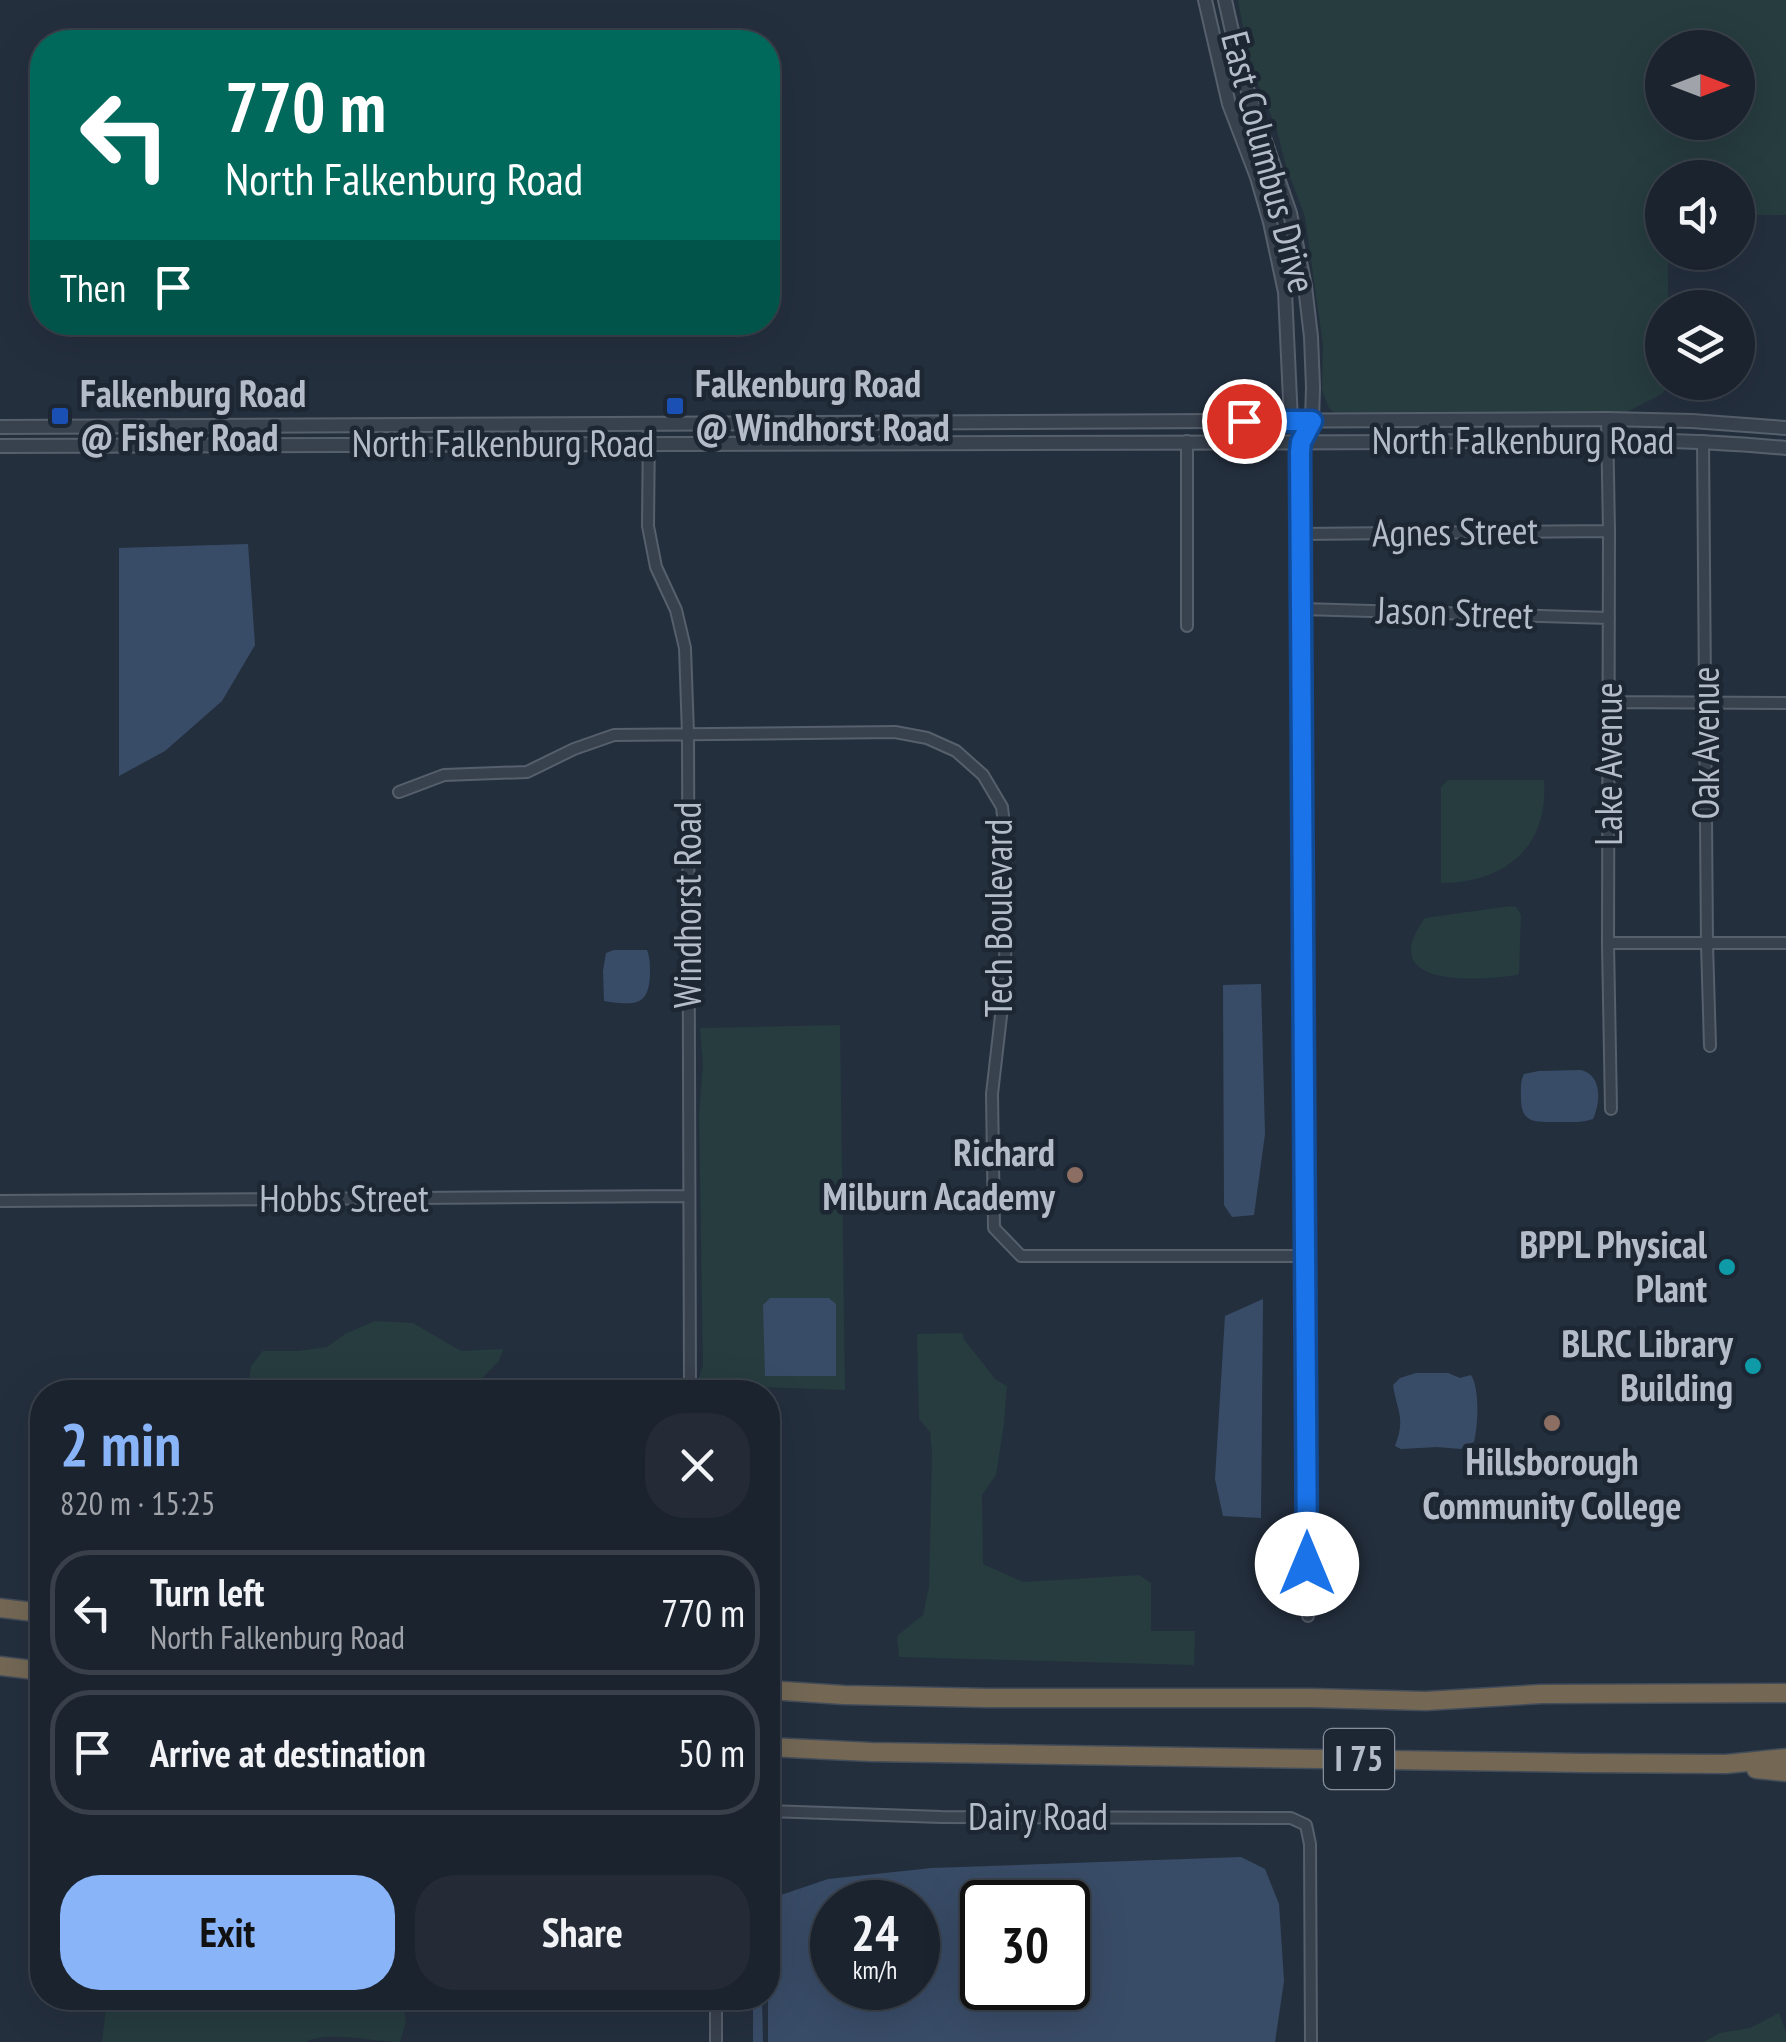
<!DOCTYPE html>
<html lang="en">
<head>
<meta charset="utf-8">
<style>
  :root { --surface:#1b232e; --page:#242b36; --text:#f1f3f6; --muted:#a0a4aa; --line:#39404a; --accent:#8ab4f8 }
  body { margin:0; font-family:"PT Sans Narrow",sans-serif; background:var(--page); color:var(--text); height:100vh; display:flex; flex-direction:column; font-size:38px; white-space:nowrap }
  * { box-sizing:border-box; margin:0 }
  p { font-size:32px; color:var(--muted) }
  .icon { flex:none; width:55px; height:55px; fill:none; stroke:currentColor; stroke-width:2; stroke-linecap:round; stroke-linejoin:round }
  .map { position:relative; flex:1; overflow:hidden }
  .sheet { position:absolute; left:30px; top:1380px; width:750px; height:630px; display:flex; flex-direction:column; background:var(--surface); border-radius:40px; box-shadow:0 10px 40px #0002,0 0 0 2px var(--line) }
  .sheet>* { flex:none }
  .banner { position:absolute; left:30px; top:30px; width:750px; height:305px; border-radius:40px; box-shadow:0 10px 40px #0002,0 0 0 2px var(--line); background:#00695c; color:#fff; overflow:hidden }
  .needle { width:65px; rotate:90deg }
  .controls { position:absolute; left:1645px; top:30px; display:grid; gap:20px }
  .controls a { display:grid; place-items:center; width:110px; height:110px; border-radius:50%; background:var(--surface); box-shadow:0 10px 40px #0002,0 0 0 2px var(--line); font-size:50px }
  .speed { position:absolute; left:810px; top:1880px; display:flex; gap:20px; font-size:50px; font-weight:700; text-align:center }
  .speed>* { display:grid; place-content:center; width:130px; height:130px; border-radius:50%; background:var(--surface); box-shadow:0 10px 40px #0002,0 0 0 2px var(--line); line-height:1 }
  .speed small { font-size:25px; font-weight:400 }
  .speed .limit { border:5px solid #111; border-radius:15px; background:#fff; color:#111 }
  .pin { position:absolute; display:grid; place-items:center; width:85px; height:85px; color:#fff; margin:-42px; border:5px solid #fff; border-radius:50%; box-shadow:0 2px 10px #0007 }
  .me { position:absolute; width:110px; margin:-55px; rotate:0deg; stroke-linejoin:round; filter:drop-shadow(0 0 8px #0008) }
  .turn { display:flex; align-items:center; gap:35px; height:210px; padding:0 30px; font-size:45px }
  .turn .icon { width:130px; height:130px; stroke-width:2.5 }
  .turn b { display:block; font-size:70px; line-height:85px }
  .then { display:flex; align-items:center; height:95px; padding:0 30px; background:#0003; gap:20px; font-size:38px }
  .round { display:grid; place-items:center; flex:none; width:105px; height:105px; border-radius:40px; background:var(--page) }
  .overview { display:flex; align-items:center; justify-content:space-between; height:170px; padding:0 30px }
  h1 { font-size:60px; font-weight:700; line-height:75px; color:var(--accent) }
  .button { display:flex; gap:20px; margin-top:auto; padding:20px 30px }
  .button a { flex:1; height:115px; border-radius:40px; background:var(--accent); color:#111; font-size:40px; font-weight:700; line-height:115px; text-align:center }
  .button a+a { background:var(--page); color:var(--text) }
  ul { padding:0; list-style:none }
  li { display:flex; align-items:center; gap:30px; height:125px; margin:0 20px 15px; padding:0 10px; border:5px solid var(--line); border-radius:40px }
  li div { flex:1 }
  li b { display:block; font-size:38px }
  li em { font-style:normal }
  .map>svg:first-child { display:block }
  .green { fill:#263c3f; fill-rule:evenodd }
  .water { fill:#394c67; fill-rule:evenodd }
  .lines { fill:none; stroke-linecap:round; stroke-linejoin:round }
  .minor-casing { stroke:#565f6c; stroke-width:14 }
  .tertiary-casing { stroke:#565f6c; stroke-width:16 }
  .motorway-casing { stroke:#434c59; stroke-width:21 }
  .minor { stroke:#38414e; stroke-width:10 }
  .tertiary { stroke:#38414e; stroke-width:12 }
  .motorway { stroke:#746855; stroke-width:18 }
  .route-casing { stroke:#114b97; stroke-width:25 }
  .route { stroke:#1a73e8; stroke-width:18 }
  .transit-dot { fill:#1a4fb4; stroke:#1d2633; stroke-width:4 }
  .education-dot { fill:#8d6e63; stroke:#1d2633; stroke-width:4 }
  .culture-dot { fill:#0f9aa8; stroke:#1d2633; stroke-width:4 }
  .labels { text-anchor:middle; stroke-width:9; stroke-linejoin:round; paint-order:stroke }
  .shield { fill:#1d2633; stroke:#878f9c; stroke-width:2.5 }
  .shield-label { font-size:35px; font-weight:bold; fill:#b4bcc9 }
  .street-label { font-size:38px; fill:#b4bcc9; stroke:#1d2633 }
  .poi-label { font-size:38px; font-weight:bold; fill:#b4bcc9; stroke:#1d2633; text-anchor:end }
</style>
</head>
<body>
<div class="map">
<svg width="1786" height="2042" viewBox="0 0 1786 2042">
  <rect width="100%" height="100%" fill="#242f3e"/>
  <path class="green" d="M1238,0H1786V215H1738V178H1662V252L1668,253V307L1662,308V382L1668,383V386L1662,394L1623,414L1337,416L1329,408L1322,390L1323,345L1305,217L1286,166L1276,127L1250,66ZM1662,48H1738V122H1662Z
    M1448,780H1544C1549,847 1505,883 1441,883V787Z
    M1510,906L1516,907L1521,915L1519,973L1517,975C1475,981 1374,988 1425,918Z
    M840,1025L845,1390L697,1385L703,1365L699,1114L703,1064L700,1028Z
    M375,1321L413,1323L461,1351L503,1349L499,1361L469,1392H247L251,1366L263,1351H298L327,1347L345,1334Z
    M963,1333V1338L996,1380L1007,1386L1004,1423L996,1475L982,1495L983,1564L1023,1582L1139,1575L1151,1583V1631H1195L1194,1665L899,1657L897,1636L923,1615L929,1587L932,1452L930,1432L919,1419L917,1334Z
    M107,1998H402L406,2022L400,2042C376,2042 325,2030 306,2042H102Z
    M1779,2013L1786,2032V2042H1703L1720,2033L1750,2028Z"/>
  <path class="water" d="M248,544L255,645L222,701L165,751L119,776V548Z
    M614,950H647C650,958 650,965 650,974C649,1008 633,1005 604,1001L603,971L606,953Z
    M1261,984L1265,1134L1254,1215L1232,1217L1224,1205L1223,985Z
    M1581,1070C1602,1075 1601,1102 1593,1119C1582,1123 1572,1122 1561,1122C1538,1121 1521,1126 1521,1098C1521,1089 1520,1082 1524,1074L1539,1071Z
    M770,1298H829L836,1304V1376H765L763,1305Z
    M1263,1299L1261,1518L1223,1516L1215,1479L1225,1316Z
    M1416,1373H1448L1460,1378L1471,1375C1480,1389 1478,1425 1474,1442L1465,1445L1461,1449L1437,1447L1401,1449L1395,1446C1406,1417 1397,1412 1393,1385L1400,1378Z
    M1241,1857L1265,1869L1279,1904L1284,1981L1275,2042H768V1912L775,1897L828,1879L932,1868ZM832,1902H918V1988H832ZM982,1902H1068V1988H982Z
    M753,1998H762L763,2042H753Z"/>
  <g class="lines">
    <g class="minor-casing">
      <path id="minor" d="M1607,419L1609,531L1608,943L1611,1109
        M649,424L648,526L656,567L676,610L685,648L688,734L690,1392
        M1187,441V626
        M1703,441L1707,944L1710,1046
        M1301,442L1308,1616
        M1300,534L1609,531
        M1302,609L1609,618
        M1609,702L1786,703
        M399,792L444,775L527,772L574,749L614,735L895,732L927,738L956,751L983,775L1002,807L1006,843L1005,981L992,1094L994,1228L1021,1256H1305
        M1608,943H1786
        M0,1201L688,1196
        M768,1811L941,1817L1291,1818L1306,1825L1310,1844L1311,2042
        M716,1998V2042"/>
    </g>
    <g class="tertiary-casing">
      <path id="tertiary" d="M1205,0L1229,104L1257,177L1270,222L1285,292L1291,421L1293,426
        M1225,0L1241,71L1290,213L1305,286L1311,337L1313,387L1312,421L1301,442
        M0,427L1607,419L1692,421L1786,428
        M0,446L1413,442C1538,440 1662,436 1786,448"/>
    </g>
    <g class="motorway-casing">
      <path id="motorway" d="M0,1608L42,1613
        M0,1666L42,1671
        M768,1690L844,1695L988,1698H1311L1426,1701L1541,1694L1786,1693
        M768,1747L871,1752L1583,1763L1726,1764L1786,1758
        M1756,1769L1786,1772"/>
    </g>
    <use href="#minor" class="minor"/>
    <use href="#tertiary" class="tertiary"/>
    <use href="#motorway" class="motorway"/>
  </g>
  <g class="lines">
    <g class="route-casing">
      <path id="route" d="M1244,421H1312L1301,442L1300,452L1307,1564"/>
    </g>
    <use href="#route" class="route"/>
  </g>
  <g class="transit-dot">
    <rect x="665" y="396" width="20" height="20" rx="5"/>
    <rect x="50" y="406" width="20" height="20" rx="5"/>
  </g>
  <g class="education-dot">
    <circle cx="1075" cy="1175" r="10"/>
    <circle cx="1552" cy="1423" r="10"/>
  </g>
  <g class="culture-dot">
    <circle cx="1727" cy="1267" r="10"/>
    <circle cx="1753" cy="1366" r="10"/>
  </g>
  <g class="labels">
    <rect class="shield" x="1324" y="1729" width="70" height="60" rx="8"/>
    <g class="shield-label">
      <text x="1359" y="1771">I 75</text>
    </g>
    <g class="street-label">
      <text transform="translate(1268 162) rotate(75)" y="13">East Columbus Drive</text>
      <text x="1523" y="454">North Falkenburg Road</text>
      <text x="503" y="457">North Falkenburg Road</text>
      <text transform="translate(1455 532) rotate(-1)" y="13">Agnes Street</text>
      <text transform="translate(1455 613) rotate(2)" y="13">Jason Street</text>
      <text transform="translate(1706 743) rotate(-90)" y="13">Oak Avenue</text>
      <text transform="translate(1609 764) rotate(-90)" y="13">Lake Avenue</text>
      <text transform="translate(688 905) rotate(-90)" y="13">Windhorst Road</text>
      <text transform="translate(999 918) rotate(-90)" y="13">Tech Boulevard</text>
      <text x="344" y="1212">Hobbs Street</text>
      <text x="1038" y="1830">Dairy Road</text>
    </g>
    <g class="poi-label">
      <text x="695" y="397" text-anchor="start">Falkenburg Road<tspan x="695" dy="44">@ Windhorst Road</tspan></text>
      <text x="80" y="407" text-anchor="start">Falkenburg Road<tspan x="80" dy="44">@ Fisher Road</tspan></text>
      <text x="1055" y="1166">Richard<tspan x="1055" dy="44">Milburn Academy</tspan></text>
      <text x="1707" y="1258">BPPL Physical<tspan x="1707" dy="44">Plant</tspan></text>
      <text x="1733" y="1357">BLRC Library<tspan x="1733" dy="44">Building</tspan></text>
      <text x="1552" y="1475" text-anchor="middle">Hillsborough<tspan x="1552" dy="44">Community College</tspan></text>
    </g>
  </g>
</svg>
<div class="controls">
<a><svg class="needle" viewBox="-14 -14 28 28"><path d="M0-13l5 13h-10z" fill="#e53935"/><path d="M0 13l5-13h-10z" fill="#a0a4aa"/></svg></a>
<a><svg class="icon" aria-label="sound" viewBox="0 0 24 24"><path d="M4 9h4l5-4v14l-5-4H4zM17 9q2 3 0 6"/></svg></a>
<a><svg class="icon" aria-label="layers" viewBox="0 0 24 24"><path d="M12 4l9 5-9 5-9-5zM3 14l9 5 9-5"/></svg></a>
</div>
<div class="speed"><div>24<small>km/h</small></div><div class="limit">30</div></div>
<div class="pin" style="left:1244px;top:421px;background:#d93025"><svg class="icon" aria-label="arrive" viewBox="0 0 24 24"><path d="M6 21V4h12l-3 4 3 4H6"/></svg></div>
<svg class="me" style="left:1307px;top:1564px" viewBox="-20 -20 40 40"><circle r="19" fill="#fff"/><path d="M0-13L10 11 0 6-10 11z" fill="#1a73e8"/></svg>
<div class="banner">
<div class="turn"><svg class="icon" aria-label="left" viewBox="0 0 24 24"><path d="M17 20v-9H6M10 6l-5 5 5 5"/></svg><div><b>770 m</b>North Falkenburg Road</div></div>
<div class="then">Then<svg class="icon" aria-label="arrive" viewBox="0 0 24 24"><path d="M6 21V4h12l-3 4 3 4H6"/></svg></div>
</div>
<section class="sheet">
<div class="overview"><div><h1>2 min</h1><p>820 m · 15:25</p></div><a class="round"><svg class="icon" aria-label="close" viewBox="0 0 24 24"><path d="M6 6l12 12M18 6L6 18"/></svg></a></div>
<ul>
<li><svg class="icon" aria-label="left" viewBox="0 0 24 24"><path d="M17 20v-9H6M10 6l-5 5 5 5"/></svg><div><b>Turn left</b><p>North Falkenburg Road</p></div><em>770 m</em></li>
<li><svg class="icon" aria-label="arrive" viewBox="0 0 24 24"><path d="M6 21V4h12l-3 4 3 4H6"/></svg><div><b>Arrive at destination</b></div><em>50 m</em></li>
</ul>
<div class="button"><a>Exit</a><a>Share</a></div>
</section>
</div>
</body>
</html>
